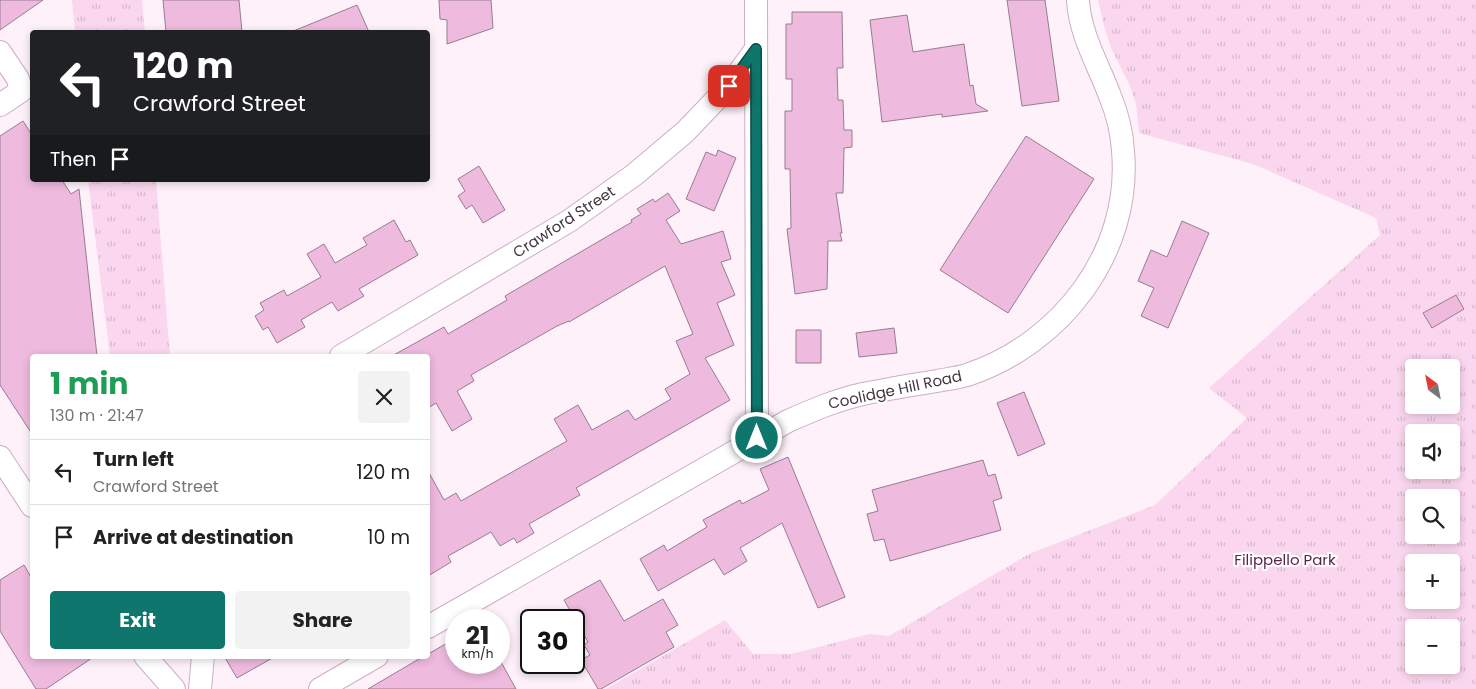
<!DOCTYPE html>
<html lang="en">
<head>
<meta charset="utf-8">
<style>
  :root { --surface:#fff; --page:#f2f2f2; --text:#222; --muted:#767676; --line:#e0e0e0; --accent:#0f766e }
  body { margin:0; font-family:Poppins,sans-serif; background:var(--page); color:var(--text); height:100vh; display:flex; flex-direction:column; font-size:19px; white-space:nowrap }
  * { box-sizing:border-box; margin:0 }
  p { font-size:16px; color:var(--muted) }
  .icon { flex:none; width:28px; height:28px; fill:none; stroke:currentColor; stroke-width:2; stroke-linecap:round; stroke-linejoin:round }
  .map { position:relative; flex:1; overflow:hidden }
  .panel { position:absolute; left:30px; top:354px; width:400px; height:305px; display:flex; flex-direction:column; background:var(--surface); border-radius:5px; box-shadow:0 2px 8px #0003 }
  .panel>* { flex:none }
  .banner { position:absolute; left:30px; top:30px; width:400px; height:152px; border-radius:5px; box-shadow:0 2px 8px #0003; background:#202124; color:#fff; overflow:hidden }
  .needle { width:32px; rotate:328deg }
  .buttons { position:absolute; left:1405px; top:359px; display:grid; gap:10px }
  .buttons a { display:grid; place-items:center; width:55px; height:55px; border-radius:5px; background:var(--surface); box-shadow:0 2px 8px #0003; font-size:25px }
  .speed { position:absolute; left:445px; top:609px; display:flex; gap:10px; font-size:25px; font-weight:700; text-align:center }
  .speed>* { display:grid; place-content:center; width:65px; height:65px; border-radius:50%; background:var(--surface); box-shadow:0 2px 8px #0003; line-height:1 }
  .speed small { font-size:12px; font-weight:400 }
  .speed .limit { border:2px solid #111; border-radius:8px; background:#fff; color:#111 }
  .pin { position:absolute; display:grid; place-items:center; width:42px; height:42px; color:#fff; margin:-21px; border-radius:10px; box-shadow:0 2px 8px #0006 }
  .me { position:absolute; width:55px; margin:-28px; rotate:0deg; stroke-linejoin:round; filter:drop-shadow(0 0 4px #0008) }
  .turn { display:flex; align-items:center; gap:18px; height:105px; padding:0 20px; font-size:22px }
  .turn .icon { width:65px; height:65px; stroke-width:2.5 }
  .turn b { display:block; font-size:35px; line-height:42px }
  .then { display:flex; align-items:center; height:48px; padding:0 20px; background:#0003; gap:10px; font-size:19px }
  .round { display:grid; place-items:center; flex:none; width:52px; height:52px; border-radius:5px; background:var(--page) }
  .headline { display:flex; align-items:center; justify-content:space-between; height:85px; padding:0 20px }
  h1 { font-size:30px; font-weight:700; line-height:38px; color:#1e9e55 }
  .action { display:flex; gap:10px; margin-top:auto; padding:10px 20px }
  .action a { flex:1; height:58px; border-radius:5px; background:var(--accent); color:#fff; font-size:20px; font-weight:700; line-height:58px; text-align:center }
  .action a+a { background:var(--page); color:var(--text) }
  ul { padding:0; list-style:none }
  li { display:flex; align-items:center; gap:15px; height:65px; padding:0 20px; border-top:1px solid var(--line) }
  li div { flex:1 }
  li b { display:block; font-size:19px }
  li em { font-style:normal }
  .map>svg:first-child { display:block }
  .park { fill:url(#park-tufts); fill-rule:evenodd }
  .building { fill:#eebade; stroke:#987c90 }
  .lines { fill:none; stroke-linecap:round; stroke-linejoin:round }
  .minor-casing { stroke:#ccaec3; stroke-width:24 }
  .minor { stroke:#fff; stroke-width:22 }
  .route-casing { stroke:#0a4d48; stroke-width:12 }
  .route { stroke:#0f766e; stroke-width:9 }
  .labels { text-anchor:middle; stroke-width:4.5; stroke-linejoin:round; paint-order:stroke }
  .street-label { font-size:15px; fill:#43373f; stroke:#fff }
  .park-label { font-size:15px; fill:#5b1f4e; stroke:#fff }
</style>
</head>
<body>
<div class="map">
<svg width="1476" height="689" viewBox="0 0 1476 689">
  <defs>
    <pattern id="park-tufts" width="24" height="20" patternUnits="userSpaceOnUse" patternTransform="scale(1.25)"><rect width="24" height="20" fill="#fbd6ef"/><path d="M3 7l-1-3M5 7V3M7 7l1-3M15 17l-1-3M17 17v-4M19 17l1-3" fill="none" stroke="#d8b8ce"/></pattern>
  </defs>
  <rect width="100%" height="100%" fill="#fef1fa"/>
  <path class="park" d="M72,0H142L145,32H75Z
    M1098,0H1476V689H606L725,620L753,654H791L869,634L889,636L1029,554L1155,505L1247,418L1209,388L1380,235L1376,218L1253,164L1139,133L1136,104L1130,86L1112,50L1105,30ZM1414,368H1451V405H1414ZM1414,432H1451V470H1414ZM1414,498H1451V535H1414ZM1414,562H1451V600H1414ZM1414,628H1451V665H1414Z
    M88,180H156L170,356H110Z"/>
  <path class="building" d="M0,0H43L0,30Z
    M163,0H239L242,32H166Z
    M439,0H491L493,28L447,44V20L440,19Z
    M1007,0H1045L1059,101L1022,106Z
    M357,5L369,32H291Z
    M792,12H842L843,68H837L838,100H843L844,130H852V147L844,148L843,193H836L842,233H840L842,241H828L827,289L795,294L787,229L791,228L790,169H785V111H792V79H786V24H792Z
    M907,15L913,52L964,44L970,86L973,85L976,104L988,111L942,117V114L882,122L870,20Z
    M23,121L32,135V180H62L71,194L79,189L97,356H32V434L0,385V136Z
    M1026,136L1094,179L1008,313L940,270Z
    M718,150L736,158L714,211L686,199L706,152L716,156Z
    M479,166L505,210L483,223L472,205L466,209L458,196L465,191L458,179Z
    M668,193L680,211L666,220L681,244L723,231L731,259L721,262L735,295L717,303L734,345L705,358L730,400L576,488L580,495L529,524L534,533L517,543L514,538L500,546L491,532L448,556L451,562L428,576V471L444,500L456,493L461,501L567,441L554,419L578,405L592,430L628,410L635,420L671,399L665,389L690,374L676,341L693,334L665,266L569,322V321L557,326L471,375L474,381L457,391L472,419L452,431L436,403L428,408V356H392L444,327L448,334L507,300L505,296L632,222L631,220L641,214L637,209L653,199L655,202Z
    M394,220L406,242L410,240L418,255L359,289L364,296L338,311L332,302L301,320L305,327L277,343L268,327L263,330L255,316L264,310L260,303L284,290L287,296L321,277L307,254L324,244L335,263L367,245L363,238Z
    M1182,221L1209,233L1168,328L1141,316L1154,288L1138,281L1151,250L1167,257Z
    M1456,295L1464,309L1432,328L1423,313Z
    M894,328L897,353L859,357L856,333Z
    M796,330H821V363H796Z
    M1024,392L1045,444L1018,456L997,403Z
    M788,457L845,597L818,608L782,523L740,548L747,561L724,575L714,559L658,591L640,559L664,545L667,551L707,527L703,520L740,500L742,504L769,490L760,469Z
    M983,460L988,476L995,474L1002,498L993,501L1001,530L890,561L884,539L874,541L867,514L878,511L872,490Z
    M24,565L32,579V656H95L46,689H36L0,631V580Z
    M600,580L624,621L663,599L678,625L666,632L674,647L601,689H598L581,660L590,655L584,645L588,642L564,600Z
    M456,638V662H501L516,689H368L424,656H428V654Z
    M224,656H276L237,678Z"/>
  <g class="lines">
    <g class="minor-casing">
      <path id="minor" d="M756,0L757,439
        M0,52L18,79L21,91L0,105
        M341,356L569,221L634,175L685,132L729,86L756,49
        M0,457L32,506
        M428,627L788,421C813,410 836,400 863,394C887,389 912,385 937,381C947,379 957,378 967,375C1061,344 1132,252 1123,151C1122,132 1117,113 1110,96C1098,64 1080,35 1078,0
        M145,656L174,689
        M200,689L203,656
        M320,689L377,656"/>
    </g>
    <use href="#minor" class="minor"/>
  </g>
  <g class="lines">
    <g class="route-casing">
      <path id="route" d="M729,86L756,49L757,438"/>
    </g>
    <use href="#route" class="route"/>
  </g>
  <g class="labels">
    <g class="street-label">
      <text transform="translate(564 222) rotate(-33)" y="5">Crawford Street</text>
      <text transform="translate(895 390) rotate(-12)" y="5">Coolidge Hill Road</text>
    </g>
    <g class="park-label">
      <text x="1285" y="565">Filippello Park</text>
    </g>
  </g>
</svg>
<div class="buttons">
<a><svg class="needle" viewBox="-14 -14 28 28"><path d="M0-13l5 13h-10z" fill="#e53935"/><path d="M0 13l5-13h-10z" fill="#767676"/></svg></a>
<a><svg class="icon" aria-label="sound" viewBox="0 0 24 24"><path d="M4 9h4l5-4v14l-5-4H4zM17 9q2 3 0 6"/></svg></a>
<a><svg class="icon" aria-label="search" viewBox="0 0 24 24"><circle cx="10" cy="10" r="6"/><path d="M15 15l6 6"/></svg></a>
<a>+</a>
<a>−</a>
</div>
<div class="speed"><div>21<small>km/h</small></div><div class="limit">30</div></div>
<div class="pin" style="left:729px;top:86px;background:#d93025"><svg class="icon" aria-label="arrive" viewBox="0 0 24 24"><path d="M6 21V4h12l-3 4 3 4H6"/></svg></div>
<svg class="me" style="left:757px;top:438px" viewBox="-20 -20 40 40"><circle r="17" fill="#0f766e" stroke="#fff" stroke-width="3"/><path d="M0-11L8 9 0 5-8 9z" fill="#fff"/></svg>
<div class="banner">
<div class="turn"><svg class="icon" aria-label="left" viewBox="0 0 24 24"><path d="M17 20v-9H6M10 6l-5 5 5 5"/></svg><div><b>120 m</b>Crawford Street</div></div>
<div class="then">Then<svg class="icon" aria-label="arrive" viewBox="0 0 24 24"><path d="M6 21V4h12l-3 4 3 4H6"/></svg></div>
</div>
<section class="panel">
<div class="headline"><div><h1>1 min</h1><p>130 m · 21:47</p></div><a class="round"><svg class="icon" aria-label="close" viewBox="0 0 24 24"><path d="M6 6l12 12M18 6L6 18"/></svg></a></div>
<ul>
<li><svg class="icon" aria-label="left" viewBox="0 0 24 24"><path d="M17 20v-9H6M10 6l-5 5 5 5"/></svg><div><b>Turn left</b><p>Crawford Street</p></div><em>120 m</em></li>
<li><svg class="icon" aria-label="arrive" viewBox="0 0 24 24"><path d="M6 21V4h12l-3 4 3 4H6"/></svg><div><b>Arrive at destination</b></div><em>10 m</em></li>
</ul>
<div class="action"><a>Exit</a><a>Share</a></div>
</section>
</div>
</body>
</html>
